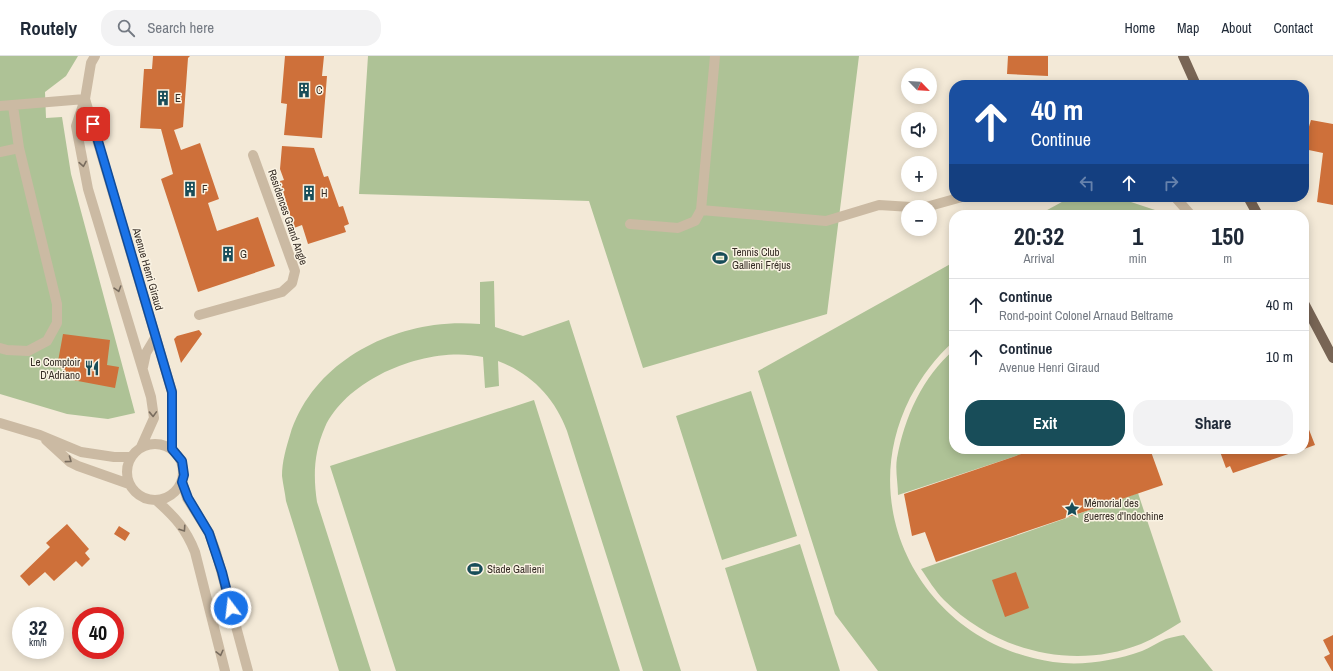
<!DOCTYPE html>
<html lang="en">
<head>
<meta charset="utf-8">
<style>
  :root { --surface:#fff; --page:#f2f2f3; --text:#1f2937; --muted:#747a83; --line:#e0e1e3; --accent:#184d59 }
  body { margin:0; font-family:"Archivo Narrow",sans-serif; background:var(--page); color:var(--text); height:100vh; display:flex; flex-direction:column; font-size:15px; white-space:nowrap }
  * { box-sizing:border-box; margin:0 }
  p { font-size:13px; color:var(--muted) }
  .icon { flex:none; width:22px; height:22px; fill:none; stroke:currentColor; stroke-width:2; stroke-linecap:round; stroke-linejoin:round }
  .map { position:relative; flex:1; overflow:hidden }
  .details { position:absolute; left:949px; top:154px; width:360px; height:244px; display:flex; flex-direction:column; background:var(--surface); border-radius:16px; box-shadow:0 2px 10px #0003 }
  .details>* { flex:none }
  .guide { position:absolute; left:949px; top:24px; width:360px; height:122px; border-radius:16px; box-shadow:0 2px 10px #0003; background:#1a4fa0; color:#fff; overflow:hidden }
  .needle { width:26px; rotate:115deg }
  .fabs { position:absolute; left:901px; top:12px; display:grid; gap:8px }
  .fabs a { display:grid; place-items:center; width:36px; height:36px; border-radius:50%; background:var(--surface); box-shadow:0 2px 10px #0003; font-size:20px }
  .speed { position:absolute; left:12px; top:551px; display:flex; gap:8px; font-size:20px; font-weight:700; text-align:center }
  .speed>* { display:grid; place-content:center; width:52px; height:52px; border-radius:50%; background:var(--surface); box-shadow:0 2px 10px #0003; line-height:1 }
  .speed small { font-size:10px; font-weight:400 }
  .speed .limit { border:6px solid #d22; background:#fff; color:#111 }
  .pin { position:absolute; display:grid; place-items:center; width:34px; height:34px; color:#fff; margin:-17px; border-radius:8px; box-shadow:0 2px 6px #0006 }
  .me { position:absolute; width:44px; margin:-22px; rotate:345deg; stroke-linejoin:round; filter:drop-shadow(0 0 3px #0008) }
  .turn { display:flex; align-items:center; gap:14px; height:84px; padding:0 16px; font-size:18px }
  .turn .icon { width:52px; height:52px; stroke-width:2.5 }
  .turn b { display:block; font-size:28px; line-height:34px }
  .lanes { display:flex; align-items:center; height:38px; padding:0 16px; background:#0003; justify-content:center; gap:20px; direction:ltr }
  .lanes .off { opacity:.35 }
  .eta { display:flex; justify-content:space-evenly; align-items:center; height:68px; text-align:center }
  .eta b { font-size:24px; font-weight:800; line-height:28px }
  .primary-button { display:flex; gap:8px; margin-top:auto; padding:8px 16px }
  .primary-button a { flex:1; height:46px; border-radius:16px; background:var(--accent); color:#fff; font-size:16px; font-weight:800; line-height:46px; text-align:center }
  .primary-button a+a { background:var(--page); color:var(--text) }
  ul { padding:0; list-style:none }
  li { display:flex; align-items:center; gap:12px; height:52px; padding:0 16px; border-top:1px solid var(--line) }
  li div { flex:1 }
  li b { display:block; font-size:15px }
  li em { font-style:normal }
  header { display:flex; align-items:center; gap:24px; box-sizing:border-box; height:56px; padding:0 20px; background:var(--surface); border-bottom:1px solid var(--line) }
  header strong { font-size:19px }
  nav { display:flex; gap:22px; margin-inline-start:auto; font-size:14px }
  .search { width:280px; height:36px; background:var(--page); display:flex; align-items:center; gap:10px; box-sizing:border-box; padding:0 14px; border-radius:16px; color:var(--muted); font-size:15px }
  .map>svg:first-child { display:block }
  .green { fill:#aec296 }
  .building { fill:#ce703a }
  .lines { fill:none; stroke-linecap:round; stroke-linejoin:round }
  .minor { stroke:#cbbaa3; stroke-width:10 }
  .major { stroke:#786555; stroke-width:10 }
  .oneway { stroke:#786c5e }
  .route-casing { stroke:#114b97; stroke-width:10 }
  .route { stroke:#1a73e8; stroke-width:7 }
  .labels { text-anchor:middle; stroke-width:3; stroke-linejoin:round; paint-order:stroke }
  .poi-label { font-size:11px; fill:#352c25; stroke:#faf3e3; text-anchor:start }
  .street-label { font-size:11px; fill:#352c25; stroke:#faf3e3 }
</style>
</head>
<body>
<header>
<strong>Routely</strong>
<div class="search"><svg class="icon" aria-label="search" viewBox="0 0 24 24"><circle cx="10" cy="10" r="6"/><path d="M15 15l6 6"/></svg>Search here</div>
<nav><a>Home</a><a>Map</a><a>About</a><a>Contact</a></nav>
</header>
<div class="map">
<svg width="1333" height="615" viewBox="0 0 1333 615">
  <rect width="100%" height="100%" fill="#f3e9d7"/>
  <path class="green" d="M0,0H78L66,20L45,36L46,62L62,61L71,118L135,357L108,363L67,358L0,338Z
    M368,0H859L827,258L643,312L589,145L359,138Z
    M1071,141H1116L1170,159H1038Z
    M954,206V285C935,302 922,320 910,342C852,457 927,588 1053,606C1082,610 1114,605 1142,595C1150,592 1158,586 1166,583C1172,581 1178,580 1184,579L1213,615H878L835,558L758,315Z
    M494,225L495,271L523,280L569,264L681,615H643L567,375C555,342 531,317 498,305L499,330L485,332L483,301C430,289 349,320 325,371C314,396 313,419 317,446L371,615H339L286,445C285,437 283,428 282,420C282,406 286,392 290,379C310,315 371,278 434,269C450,267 465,267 480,268V226Z
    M954,294V393H1037L898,439C898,427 895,414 897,402C904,362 923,320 954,294Z
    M751,335L797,480L722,504L676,360Z
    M534,344L620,615H396L330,410Z
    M1138,437L1181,566C1168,574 1155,582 1141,588C1073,615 995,595 944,544C935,535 928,523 921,513Z
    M800,488L840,615H757L725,512Z"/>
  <path class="building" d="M153,0H190L188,2L183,71L174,74L181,94L200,87L219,143L208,147L217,175L258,161L275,210L198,236L161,123L173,118L161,73L140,72L144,13H152Z
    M285,0H324L322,20H327L322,82L284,79L287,48L281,47Z
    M1008,0H1048V20L1007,18Z
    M949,43H954V99H953Z
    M1311,64L1333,68V149L1317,146L1323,97L1304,93V73L1308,74Z
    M282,90L314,92L324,121L328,120L339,151L343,150L349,168L344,170L346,176L308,188L302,169L294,172L280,125L284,124L280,113Z
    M199,274L202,278L181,307L174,283L177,280Z
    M63,278L110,284L107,309L119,311L115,332L62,322L64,312L57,311Z
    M1304,361L1315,389L1304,393Z
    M1036,393H1150L1163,429L936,506L925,476L912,480L904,438Z
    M1219,393H1303L1233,417L1230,410L1226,412Z
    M67,468L89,493L85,497L90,503L82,511L76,505L54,525L45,516L29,530L20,520L50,491L46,487Z
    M119,470L130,477L125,485L114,478Z
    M1016,516L1029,552L1005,561L992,524Z
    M1333,579V615H1332L1324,601L1330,598L1323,584Z"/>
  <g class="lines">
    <path class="minor" d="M95,0L91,7L85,43L76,70L88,133L151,341L154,362L141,391
      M85,43L172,336V393
      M0,50L85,43
      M0,96L19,92
      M1175,141L1191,159
      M926,151L962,141
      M701,154L826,165L879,149L911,151
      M630,168L678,172L695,165L701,154L715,0
      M199,259L282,236L292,227L295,215L253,99
      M0,292L7,294L28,295L47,285L57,267V248L19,92L13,50
      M143,311L146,297L155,282
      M0,367L40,379L81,396L114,401H131
      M46,384L70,406L78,410L129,428
      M127 416a28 28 0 1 1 56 0a28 28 0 1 1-56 0Z
      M182,426L187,442L209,477L216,496L248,615
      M157,445C175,461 186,473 195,496L225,615"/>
    <path class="major" d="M1183,0L1196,29
      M1248,141L1258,159
      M1304,247L1333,302"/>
  </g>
  <defs><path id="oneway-chevron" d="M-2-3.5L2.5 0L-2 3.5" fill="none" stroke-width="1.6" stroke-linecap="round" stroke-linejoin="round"/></defs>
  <g class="oneway">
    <use href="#oneway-chevron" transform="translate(83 108) rotate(80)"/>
    <use href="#oneway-chevron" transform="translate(118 233) rotate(73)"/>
    <use href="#oneway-chevron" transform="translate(153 358) rotate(88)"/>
    <use href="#oneway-chevron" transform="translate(69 404) rotate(36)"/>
    <use href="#oneway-chevron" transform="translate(183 473) rotate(56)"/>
    <use href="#oneway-chevron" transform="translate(220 597) rotate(76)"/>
  </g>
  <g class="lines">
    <g class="route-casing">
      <path id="route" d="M93,68L172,336V393L182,405L184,419L182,426L188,442L209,477L222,516L231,552"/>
    </g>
    <use href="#route" class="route"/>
  </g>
  <defs>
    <g id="building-bare" transform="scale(1.2)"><path d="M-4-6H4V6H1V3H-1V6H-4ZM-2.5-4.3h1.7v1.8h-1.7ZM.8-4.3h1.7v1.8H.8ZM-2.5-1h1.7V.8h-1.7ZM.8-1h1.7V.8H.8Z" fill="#184d59" stroke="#faf3e3" stroke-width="2.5" paint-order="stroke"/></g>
    <g id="stadium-bare" transform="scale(1.2)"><path d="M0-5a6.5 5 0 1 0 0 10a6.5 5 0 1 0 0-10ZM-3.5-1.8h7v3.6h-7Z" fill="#184d59" stroke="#faf3e3" stroke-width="2.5" paint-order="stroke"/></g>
    <g id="restaurant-bare" transform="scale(1.2)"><path d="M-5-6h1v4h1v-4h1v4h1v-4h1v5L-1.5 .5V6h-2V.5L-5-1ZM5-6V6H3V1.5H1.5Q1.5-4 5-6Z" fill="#184d59" stroke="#faf3e3" stroke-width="2.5" paint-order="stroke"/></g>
    <g id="sight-bare" transform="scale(1.2)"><path d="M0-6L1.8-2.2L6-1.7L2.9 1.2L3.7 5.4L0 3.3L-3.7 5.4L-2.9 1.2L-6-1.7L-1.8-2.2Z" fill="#184d59" stroke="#faf3e3" stroke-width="2.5" paint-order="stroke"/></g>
  </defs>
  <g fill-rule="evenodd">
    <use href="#building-bare" x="304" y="34"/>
    <use href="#building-bare" x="163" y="42"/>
    <use href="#building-bare" x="190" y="133"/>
    <use href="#building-bare" x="309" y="137"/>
    <use href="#building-bare" x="228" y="198"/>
    <use href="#stadium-bare" x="720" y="202"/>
    <use href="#restaurant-bare" x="92" y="312"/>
    <use href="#sight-bare" x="1072" y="453"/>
    <use href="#stadium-bare" x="475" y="513"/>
  </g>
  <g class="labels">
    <g class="poi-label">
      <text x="316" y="38">C</text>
      <text x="175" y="46">E</text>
      <text x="202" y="137">F</text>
      <text x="321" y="141">H</text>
      <text x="732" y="200">Tennis Club<tspan x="732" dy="13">Gallieni Fréjus</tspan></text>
      <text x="240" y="202">G</text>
      <text x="80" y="310" text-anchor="end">Le Comptoir<tspan x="80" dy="13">D'Adriano</tspan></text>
      <text x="1084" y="451">Mémorial des<tspan x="1084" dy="13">guerres d'Indochine</tspan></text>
      <text x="487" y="517">Stade Gallieni</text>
    </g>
    <g class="street-label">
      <text transform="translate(288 161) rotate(71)" y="4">Residences Grand Angle</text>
      <text transform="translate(148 213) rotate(74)" y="4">Avenue Henri Giraud</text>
    </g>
  </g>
</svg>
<div class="fabs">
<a><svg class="needle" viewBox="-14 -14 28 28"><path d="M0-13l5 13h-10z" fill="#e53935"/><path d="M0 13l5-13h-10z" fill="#747a83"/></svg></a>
<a><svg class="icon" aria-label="sound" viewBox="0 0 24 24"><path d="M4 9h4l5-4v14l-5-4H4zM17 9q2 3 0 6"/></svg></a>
<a>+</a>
<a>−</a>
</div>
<div class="speed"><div>32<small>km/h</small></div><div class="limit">40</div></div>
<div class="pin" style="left:93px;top:68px;background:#d93025"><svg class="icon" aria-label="arrive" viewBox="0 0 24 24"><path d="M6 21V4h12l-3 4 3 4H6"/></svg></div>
<svg class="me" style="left:231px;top:552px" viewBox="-20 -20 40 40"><circle r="17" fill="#1a73e8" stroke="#fff" stroke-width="3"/><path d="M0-11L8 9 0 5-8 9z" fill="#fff"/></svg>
<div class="guide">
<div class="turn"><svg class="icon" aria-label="ahead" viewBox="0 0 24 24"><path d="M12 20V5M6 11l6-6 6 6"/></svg><div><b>40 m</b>Continue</div></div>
<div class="lanes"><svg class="icon off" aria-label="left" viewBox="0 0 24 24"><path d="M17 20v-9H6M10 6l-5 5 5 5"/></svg><svg class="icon" aria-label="ahead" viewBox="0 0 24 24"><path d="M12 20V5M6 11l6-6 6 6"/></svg><svg class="icon off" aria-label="right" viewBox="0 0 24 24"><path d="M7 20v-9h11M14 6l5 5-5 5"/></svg></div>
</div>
<section class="details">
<div class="eta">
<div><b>20:32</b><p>Arrival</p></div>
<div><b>1</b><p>min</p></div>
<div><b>150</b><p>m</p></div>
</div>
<ul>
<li><svg class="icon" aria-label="ahead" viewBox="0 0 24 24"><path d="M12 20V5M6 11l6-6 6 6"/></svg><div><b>Continue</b><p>Rond-point Colonel Arnaud Beltrame</p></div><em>40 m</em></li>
<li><svg class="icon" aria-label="ahead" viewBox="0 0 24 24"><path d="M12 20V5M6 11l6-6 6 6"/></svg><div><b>Continue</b><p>Avenue Henri Giraud</p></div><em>10 m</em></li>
</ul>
<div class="primary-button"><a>Exit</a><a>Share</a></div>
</section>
</div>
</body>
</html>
